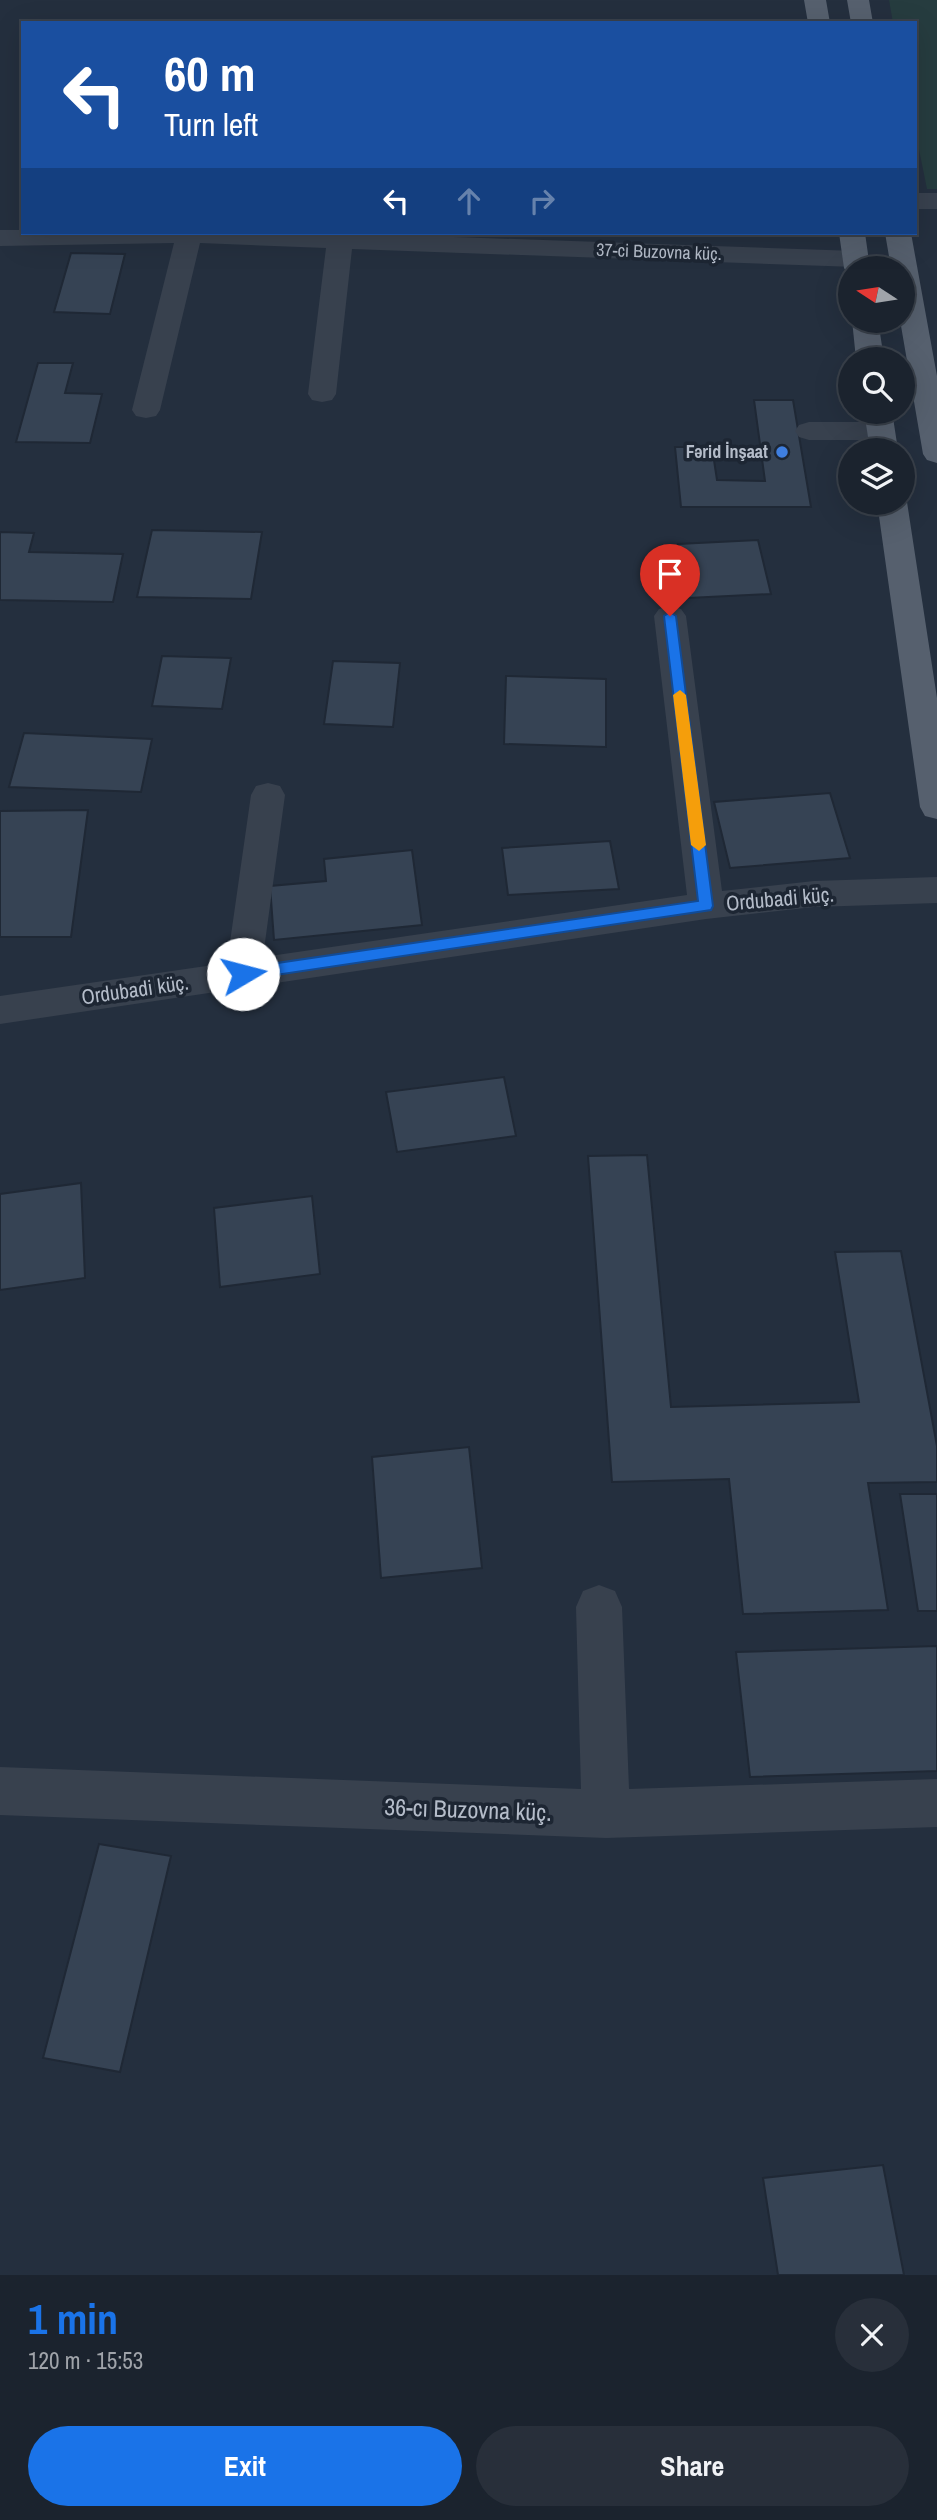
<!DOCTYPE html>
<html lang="en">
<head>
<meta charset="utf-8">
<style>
  :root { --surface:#1b232e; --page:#282f3a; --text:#f1f3f6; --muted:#a0a4aa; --line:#39404a; --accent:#1a73e8 }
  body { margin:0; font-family:"Archivo Narrow",sans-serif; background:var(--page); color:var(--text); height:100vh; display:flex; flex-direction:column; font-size:26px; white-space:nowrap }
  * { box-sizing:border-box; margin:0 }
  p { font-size:23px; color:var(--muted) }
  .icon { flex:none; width:38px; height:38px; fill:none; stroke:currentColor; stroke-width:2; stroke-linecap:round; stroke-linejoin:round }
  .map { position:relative; height:2275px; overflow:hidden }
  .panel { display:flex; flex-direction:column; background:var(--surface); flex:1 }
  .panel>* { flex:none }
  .guide { position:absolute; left:21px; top:21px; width:896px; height:214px; border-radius:0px; box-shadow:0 7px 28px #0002,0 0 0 2px var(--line); background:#1a4fa0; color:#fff; overflow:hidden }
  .needle { width:46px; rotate:282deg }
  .fabs { position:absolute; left:838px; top:256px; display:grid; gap:14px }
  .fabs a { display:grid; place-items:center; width:77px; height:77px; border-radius:50%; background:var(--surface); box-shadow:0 7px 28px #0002,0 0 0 2px var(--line); font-size:35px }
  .pin { position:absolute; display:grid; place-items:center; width:60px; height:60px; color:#fff; margin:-72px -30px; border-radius:50% 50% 50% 0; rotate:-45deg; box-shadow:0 0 7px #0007 }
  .pin .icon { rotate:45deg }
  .me { position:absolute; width:77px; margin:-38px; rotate:82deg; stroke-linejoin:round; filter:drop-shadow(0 0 5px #0008) }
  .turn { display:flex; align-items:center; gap:24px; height:147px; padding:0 28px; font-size:32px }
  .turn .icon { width:91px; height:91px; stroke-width:2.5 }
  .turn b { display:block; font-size:49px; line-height:60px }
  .lanes { display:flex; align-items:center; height:66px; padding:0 28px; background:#0003; justify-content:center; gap:35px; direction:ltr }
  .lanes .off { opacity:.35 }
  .round { display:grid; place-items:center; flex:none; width:74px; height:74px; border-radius:37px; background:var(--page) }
  .headline { display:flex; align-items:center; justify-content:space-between; height:119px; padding:0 28px }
  h1 { font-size:42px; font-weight:700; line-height:52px; color:var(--accent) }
  .action { display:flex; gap:14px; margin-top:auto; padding:14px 28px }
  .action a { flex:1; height:80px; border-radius:42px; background:var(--accent); color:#fff; font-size:28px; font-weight:700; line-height:80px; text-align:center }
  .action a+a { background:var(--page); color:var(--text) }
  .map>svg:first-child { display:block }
  .green { fill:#263c3f }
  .building { fill:#364354; stroke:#1f2835; stroke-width:2 }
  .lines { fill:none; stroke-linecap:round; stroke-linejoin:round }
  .minor { fill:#38414e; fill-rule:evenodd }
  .major { fill:#56606e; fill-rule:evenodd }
  .route { fill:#1a73e8; stroke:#114b97; stroke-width:2 }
  .slow { fill:#f59e0b }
  .shop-dot { fill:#3f7fe0; stroke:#1d2633; stroke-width:2.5 }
  .labels { text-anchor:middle; stroke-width:7; stroke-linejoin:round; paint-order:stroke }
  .far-street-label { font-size:18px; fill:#b4bcc9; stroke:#1d2633 }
  .far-poi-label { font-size:18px; font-weight:bold; fill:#b4bcc9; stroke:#1d2633; text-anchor:end }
  .street-label { font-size:21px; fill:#b4bcc9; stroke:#1d2633 }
  .near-street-label { font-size:24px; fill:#b4bcc9; stroke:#1d2633 }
</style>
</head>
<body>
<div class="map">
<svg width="937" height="2275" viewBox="0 0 937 2275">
  <rect width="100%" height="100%" fill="#242f3e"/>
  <path class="green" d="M889,0H937V189H927L915,130V23H893Z"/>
  <path class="building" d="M71,253L125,254L110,314L54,312Z
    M38,363H73L65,393L102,394L90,443L16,442Z
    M754,400H793L811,507H681L675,447H712L717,480L765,481Z
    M152,530L262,532L251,599L137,597Z
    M0,532L34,533L29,552L123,554L113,602L0,600Z
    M758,540L771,594L688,598L678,544Z
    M162,656L231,658L222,709L152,706Z
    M333,661L400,663L393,727L324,724Z
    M506,676L606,679V747L504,744Z
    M24,733L152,739L141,792L9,787Z
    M830,793L850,858L730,868L714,802Z
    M88,810L71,937H0V811Z
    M610,841L619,889L508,895L502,848Z
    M412,850L422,925L274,940L270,886L326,881L324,859Z
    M504,1077L516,1136L397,1152L386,1092Z
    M647,1155L671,1407L859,1402L835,1252L901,1251L937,1446V1482L868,1483L888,1610L743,1614L729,1479L612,1482L588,1156Z
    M81,1183L85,1278L0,1290V1194Z
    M312,1196L320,1274L220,1287L214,1208Z
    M469,1447L482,1568L381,1578L372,1457Z
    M900,1494H937V1611H918Z
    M937,1646V1771L750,1777L736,1652Z
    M99,1844L171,1856L120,2072L43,2058Z
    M883,2165L904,2275H778L763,2178Z"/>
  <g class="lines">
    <path class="minor" d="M915,193H937V209H915Z
      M0,230H23V233H342L856,251L865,254L869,259L865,264L856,267L352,249L336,394L332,400L322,402L312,400L308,394L326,248L200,243L160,410L156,416L146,418L136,416L132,410L174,243L0,246Z
      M809,422H881L891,425L895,431L891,437L881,440H809L799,437L795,431L799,425Z
      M670,606L681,609L686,616L722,891L814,881L937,877V903L814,907L706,919L0,1024V996L227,963L251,795L256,786L268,783L280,786L285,795L263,957L687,895L654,616L659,609Z
      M599,1585L615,1591L622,1607L629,1789L937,1779V1827L606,1838L0,1815V1767L581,1789L576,1607L583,1591Z"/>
    <path class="major" d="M804,0H826L830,23H808Z
      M847,0H869L873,23H851Z
      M839,233H865L870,268H850V274H848L844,268Z
      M885,233H911L937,376V463L927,460L923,454L900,320H903V268H891Z
      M852,320H878L884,359H856Z
      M864,411H892L898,450H870Z
      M903,496L907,502L937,698V819L925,816L920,807L877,502H903Z"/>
  </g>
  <path class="route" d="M670,612L676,616L713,906L711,910L243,980L238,978L236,974L238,970L243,968L698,901L664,616Z"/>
  <path class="slow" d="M680,690L686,695L706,845L699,851L691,845L673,695Z"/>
  <circle class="shop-dot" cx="782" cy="452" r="7"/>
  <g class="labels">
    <g class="far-street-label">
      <text transform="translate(659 252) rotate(2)" y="6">37-ci Buzovna küç.</text>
    </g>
    <g class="far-poi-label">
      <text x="768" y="458">Fərid İnşaat</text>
    </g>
    <g class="street-label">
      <text transform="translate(780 899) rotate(-5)" y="7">Ordubadi küç.</text>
      <text transform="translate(135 990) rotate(-8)" y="7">Ordubadi küç.</text>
    </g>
    <g class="near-street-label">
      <text transform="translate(468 1810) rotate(2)" y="8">36-cı Buzovna küç.</text>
    </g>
  </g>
</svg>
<div class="fabs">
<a><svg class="needle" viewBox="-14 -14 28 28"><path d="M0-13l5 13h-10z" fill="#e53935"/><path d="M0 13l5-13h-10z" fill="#a0a4aa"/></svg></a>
<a><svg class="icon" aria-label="search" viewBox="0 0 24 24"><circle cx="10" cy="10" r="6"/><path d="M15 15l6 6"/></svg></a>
<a><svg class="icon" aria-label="layers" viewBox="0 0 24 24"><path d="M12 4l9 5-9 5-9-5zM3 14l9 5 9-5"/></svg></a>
</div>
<div class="pin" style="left:670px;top:616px;background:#d93025"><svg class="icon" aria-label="arrive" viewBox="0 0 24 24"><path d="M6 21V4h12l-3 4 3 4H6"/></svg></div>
<svg class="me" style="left:243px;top:974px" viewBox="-20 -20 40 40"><circle r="19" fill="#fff"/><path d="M0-13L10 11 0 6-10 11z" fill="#1a73e8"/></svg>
<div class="guide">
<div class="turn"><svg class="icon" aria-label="left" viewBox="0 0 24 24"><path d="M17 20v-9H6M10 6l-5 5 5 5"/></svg><div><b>60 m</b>Turn left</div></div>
<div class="lanes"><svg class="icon" aria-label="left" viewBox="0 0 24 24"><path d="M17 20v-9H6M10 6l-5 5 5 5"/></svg><svg class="icon off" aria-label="ahead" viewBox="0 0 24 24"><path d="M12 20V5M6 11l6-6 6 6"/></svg><svg class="icon off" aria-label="right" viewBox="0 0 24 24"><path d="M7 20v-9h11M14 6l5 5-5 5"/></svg></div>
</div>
</div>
<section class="panel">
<div class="headline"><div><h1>1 min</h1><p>120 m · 15:53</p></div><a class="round"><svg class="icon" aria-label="close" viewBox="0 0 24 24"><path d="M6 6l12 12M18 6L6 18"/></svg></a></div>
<div class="action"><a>Exit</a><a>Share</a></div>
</section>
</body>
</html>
